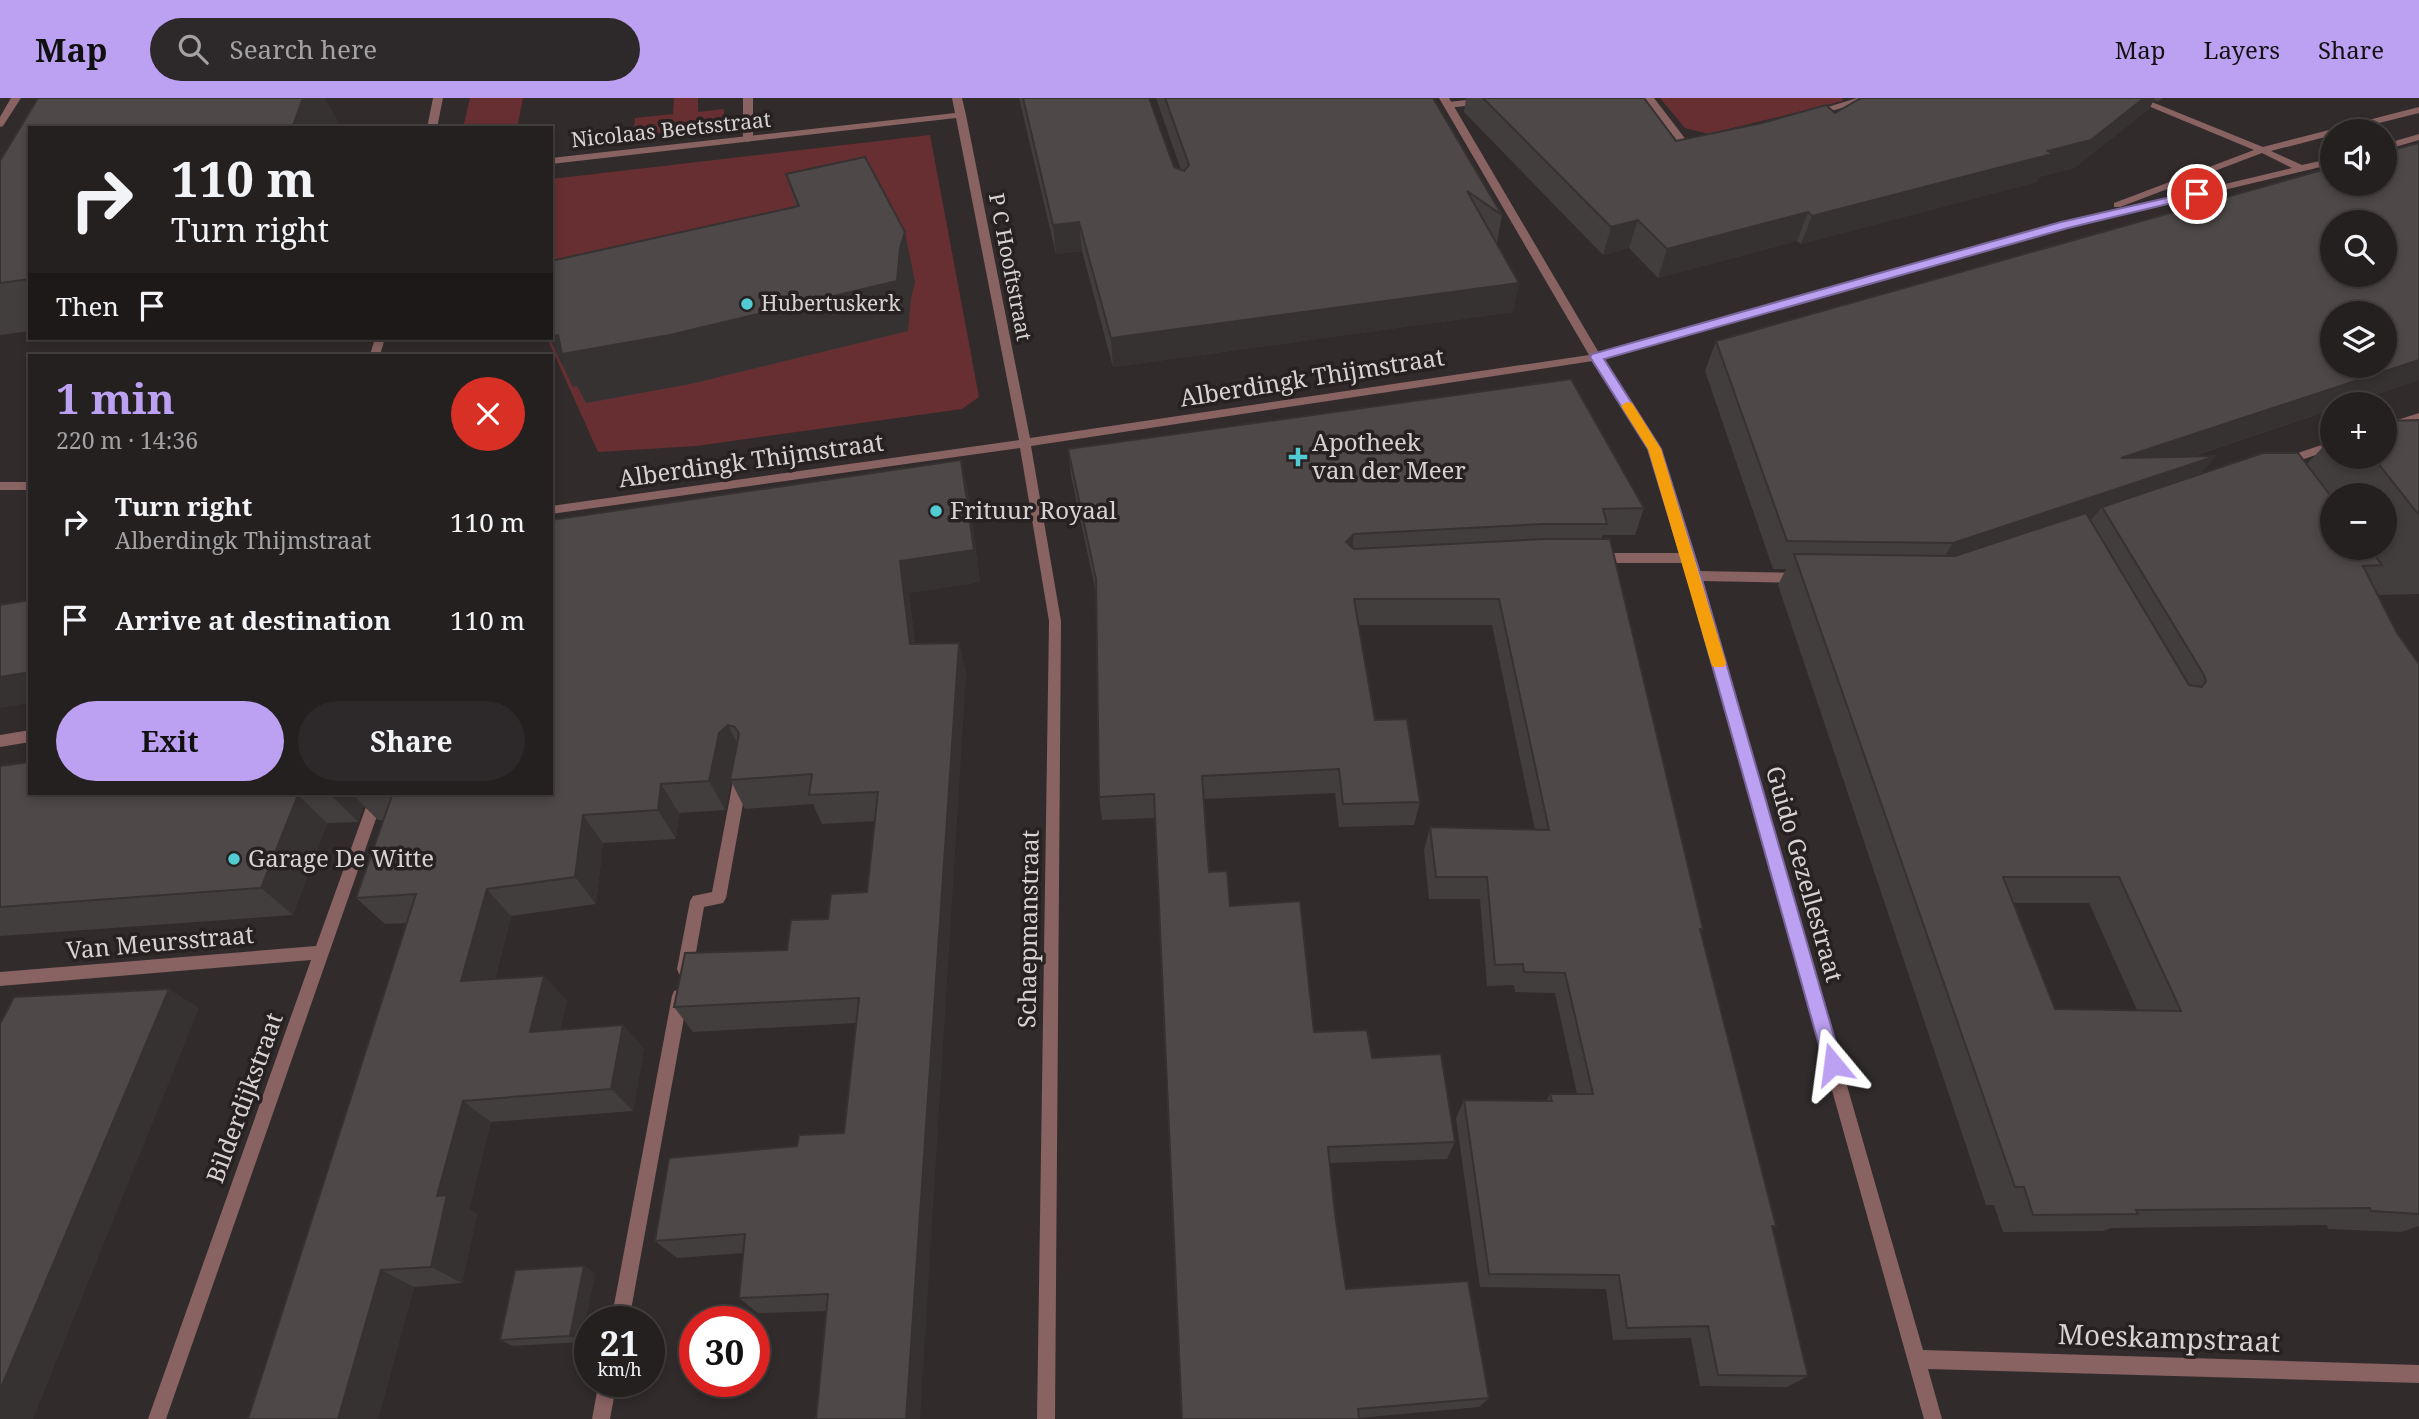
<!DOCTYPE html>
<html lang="en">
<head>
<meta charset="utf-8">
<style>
  :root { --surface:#252020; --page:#2d2829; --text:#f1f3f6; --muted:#a3a3a5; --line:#423e3e; --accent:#bca0f2 }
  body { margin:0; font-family:"Noto Serif",serif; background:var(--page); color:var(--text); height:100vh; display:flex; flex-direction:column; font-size:26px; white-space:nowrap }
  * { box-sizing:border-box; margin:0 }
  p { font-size:23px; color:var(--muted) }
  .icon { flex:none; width:38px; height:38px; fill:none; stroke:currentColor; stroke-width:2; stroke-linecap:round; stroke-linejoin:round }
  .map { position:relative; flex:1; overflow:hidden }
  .details { position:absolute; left:28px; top:256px; width:525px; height:441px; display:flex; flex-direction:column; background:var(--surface); border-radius:0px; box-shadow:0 4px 10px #0003,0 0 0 2px var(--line) }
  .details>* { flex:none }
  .top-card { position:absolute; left:28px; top:28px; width:525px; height:214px; border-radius:0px; box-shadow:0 4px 10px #0003,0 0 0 2px var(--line); background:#252020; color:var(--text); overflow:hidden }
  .buttons { position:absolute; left:2320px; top:21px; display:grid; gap:14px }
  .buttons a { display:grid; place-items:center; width:77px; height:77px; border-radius:50%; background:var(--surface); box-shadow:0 4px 10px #0003,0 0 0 2px var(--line); font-size:35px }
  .speed { position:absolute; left:574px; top:1208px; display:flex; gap:14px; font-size:35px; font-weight:700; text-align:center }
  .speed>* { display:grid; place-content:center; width:91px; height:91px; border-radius:50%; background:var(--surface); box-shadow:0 4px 10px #0003,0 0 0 2px var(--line); line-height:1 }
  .speed small { font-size:18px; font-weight:400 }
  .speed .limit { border:10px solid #d22; background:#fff; color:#111 }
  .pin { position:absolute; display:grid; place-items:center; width:60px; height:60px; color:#fff; margin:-30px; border:4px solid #fff; border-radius:50%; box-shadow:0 2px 7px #0007 }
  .me { position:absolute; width:77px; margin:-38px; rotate:344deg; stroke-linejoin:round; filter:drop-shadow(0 0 5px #0008) }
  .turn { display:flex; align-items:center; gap:24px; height:147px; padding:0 28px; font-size:32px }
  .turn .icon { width:91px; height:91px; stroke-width:2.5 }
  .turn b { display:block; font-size:49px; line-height:60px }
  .then { display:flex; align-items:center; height:66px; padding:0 28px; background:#0003; gap:14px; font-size:26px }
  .round { display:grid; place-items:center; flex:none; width:74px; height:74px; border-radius:37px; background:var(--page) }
  .head { display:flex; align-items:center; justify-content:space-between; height:119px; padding:0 28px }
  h1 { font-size:42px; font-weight:700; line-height:52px; color:var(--accent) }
  .cta { display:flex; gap:14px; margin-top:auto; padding:14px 28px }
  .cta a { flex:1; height:80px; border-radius:42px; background:var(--accent); color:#111; font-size:28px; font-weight:700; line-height:80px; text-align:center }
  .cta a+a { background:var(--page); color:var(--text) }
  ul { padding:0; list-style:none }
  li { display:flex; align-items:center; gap:21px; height:98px; padding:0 28px }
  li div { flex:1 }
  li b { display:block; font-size:26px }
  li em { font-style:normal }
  header { display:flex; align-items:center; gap:42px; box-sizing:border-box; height:98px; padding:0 35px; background:var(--accent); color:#111 }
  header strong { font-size:33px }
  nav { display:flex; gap:38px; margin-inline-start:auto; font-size:24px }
  .search { width:490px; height:63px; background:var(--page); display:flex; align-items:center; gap:18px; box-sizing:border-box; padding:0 24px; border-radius:38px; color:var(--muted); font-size:26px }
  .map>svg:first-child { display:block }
  .green { fill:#672f31 }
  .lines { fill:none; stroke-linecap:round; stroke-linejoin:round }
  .service { fill:#896262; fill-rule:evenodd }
  .minor { fill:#896262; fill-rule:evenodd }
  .wall { fill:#433e3e; fill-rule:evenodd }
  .shaded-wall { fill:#373232 }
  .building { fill:#4e4848; stroke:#373232; stroke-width:2; fill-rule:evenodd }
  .route { fill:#bca0f2; stroke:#7a689d; stroke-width:2 }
  .slow { fill:#f59e0b }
  .poi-dot { fill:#51ccd2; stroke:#272121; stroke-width:2.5 }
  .labels { text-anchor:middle; stroke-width:7; stroke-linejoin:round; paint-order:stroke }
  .far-street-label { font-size:21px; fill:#d6d3d2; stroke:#272121 }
  .far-poi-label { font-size:21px; fill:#d6d3d2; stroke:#272121; text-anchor:start }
  .street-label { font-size:24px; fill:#d6d3d2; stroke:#272121 }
  .poi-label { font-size:24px; fill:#d6d3d2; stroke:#272121; text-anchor:start }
  .near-street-label { font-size:28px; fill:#d6d3d2; stroke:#272121 }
</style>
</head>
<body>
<header>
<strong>Map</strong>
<div class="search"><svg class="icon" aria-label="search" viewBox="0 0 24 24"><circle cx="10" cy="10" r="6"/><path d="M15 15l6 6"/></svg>Search here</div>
<nav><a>Map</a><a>Layers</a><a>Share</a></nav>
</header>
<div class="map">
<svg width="2419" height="1321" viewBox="0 0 2419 1321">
  <rect width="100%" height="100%" fill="#312b2b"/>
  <path class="green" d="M470,0H523L517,30H463Z
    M674,0H698V14L724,11V28L633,38L635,20L673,16Z
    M1660,0H1842L1843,3L1708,36L1685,30Z
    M930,37L979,299L962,311L696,348L598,354L547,240H551V81Z"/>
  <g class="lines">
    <path class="service" d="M743,0H753V41L748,44L743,41Z
      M1485,0H1513L1508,3L1448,10L1443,7L1448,4Z
      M1644,0H1654L1687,43L1698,40L1703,43L1701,45L1682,49Z
      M1857,0H1869L1871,2L1813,18L1808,15Z
      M1595,455H1688L1694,460L1688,465H1595L1589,460Z
      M741,672L746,674L748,678L726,800L723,805L704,809L693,871L691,876L685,878L679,876L677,871L690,803L693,798L712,794L734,678L736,674Z
      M680,891L686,893L688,898L629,1223H611L672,898L674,893Z
      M599,1283H617L610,1321H592Z"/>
    <path class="minor" d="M11,0H21L3,28L0,29V19Z
      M433,0H443L437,30H427Z
      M952,0H962L966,17L1030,340L1589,257L1439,0H1449L1599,255L2061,125L2292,70L2262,55L2120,109H2114V105L2254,52L2129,0H2142L2263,49L2419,9V15L2347,33H2333V37L2271,53L2302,67L2333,60V66L2068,129L1603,261L1660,351L1699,473L1800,475L1806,480L1800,485L1702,483L1923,1252L2419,1267V1285L1928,1271L1942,1321H1924L1688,478L1648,351L1593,263L1031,348L1061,523L1055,1321H1037L1049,523L1020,350L551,416V408L1019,342L956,20L551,66V60L955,15Z
      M2419,36V42L2385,52V46Z
      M375,240H385L380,257H370Z
      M2419,315V323L2385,334V326Z
      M2333,343V351L2284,368L2278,364L2280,361Z
      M0,384H30V392H0Z
      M30,632V644L0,649V637Z
      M371,695H385L166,1321H148L311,862L0,888V874L316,848Z"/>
  </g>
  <path class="wall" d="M38,0H324L338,24L30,30V233L0,237V63Z
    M1019,0H1149L1174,69L1181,72L1156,0H1433L1502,117L1497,145L1519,185L1513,214L1113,269L1082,153L1056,156Z
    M1466,0H1644L1676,43L1835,15L1861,0H2163L2158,4L2154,2L2149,11L2074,70L2039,79L2037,84L1801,146L1797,143L1658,180L1629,150L1603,157L1464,14Z
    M2419,45V282L2348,306H2333V311L2191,359L2201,376L2307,366L2333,338V359H2385L2419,322V496L2377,497L2397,535L2419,566V1128L2401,1134L2328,1131L2327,1127L2111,1130L2103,1133L2003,1134L1994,1107H1986L1778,487L1786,471H1773L1705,273L1716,243ZM2333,397H2385V450H2333ZM2013,805H2089L2137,912L2055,911Z
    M786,76L915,184L911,200L908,233L690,286L586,305L577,288L573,289L796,109Z
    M1068,351L1644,410L1635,437H1603L1601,441L1703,831L1701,834L1776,1128L1773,1130L1808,1278L1787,1289L1700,1288L1691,1240L1613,1242L1606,1191L1480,1189L1456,1020L1464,1002L1546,1003L1550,996H1577L1555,895L1515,894L1514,887L1487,888L1480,801H1429L1424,752L1430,729L1535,732L1492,527H1358L1375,622L1420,704L1414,727L1339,729L1335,695L1204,701L1209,774L1230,808L1314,934L1372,960L1455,1044L1447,1061L1330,1065L1335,1116L1346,1191L1489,1300L1479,1309L1359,1320L1155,720L1102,722L1099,699L1096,495L1071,378Z
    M961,362L968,395L980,484L909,495L915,546L959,545L966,576L826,1213L758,1215L739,1200L743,1155L677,1160L655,1143L797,1048L844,1035L856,925L693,934L674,909L787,852L867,794L875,723L822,726L813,706L745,711L731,683L725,712L679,715L676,741L603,745L596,806L511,818L495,881L544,878L567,903L560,932L623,927L644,951L633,1013L491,1024L469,1111L477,1116L462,1185L414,1189L378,1321H248L407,825L385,826L356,800L383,722H378L364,708L358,724L327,725L293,817L0,838V668L30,695H551Z
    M584,1168L595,1175L581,1244L513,1248L500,1242Z"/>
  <path class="shaded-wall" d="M298,0H324L338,24L336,30H292Z
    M2144,0H2155L2149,11L2074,70L2039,79L2037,84L1801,146L1812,118L2048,53Z
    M1808,114L1797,143L1658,180L1667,151Z
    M1638,122L1629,150L1603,157L1611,129Z
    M1079,124L1082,153L1056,156L1053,127Z
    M905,134L915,184L911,200L908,233L690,286L586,305L577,288L573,289L549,240L900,150Z
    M1519,185L1513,214L1113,269L1111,240Z
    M2419,262V282L2348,306H2333V311L2100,389L2121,360Z
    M2216,358L2192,387L2102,409L2093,420L1935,473L1953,445Z
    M961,362L968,395L980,484L909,495L919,577L910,546L900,463Z
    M1354,436L1351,462L1346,444Z
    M959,545L966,576L920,1321H906Z
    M30,574V605L0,610V579Z
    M728,627L743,657L730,682L731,683L725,712L709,683L719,635Z
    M661,686L679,715L676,741L658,712Z
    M329,695H351L364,708L358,724Z
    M298,697L327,725L293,817L261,790Z
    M583,717L603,745L596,806L575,779Z
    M487,791L511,818L488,907L461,883Z
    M544,878L567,903L554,957L530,934Z
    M169,891L199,910L33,1321H0V1292Z
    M623,927L644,951L633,1013L611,991Z
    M463,1003L491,1024L469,1111L477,1116L462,1185L431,1169L437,1098Z
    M584,1168L595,1175L581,1244L570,1238Z
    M381,1172L414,1189L378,1321H338Z"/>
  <path class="building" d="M38,0H303L292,30H30V181L0,185V63Z
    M1023,0H1149L1174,69L1184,73L1189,67L1165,0H1433L1502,117L1467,93L1519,185L1111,240L1079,124L1053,127Z
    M1483,0H1644L1676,43L1762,25L1826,7L1835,15L1861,0H2144L2091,42L2048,53L2052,56L1812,118L1808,114L1667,151L1638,122L1611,129Z
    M2419,45V262L2121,360L2216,358L1953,445L1787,443L1716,243L2333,69V86H2385V54ZM2333,124H2385V177H2333ZM2333,215H2385V268H2333Z
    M865,59L905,134L900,150L897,183L670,237L562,256L558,237L551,239V163L799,108L786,76Z
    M1571,281L1644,410L1603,411L1607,426H1543L1354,436L1346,444L1354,451L1544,441H1610L1703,831H1700L1776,1128H1772L1808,1278L1718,1277L1708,1228L1627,1230L1619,1177L1489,1176L1464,1002L1552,1003L1550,996H1593L1565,875L1524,874L1523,866L1495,867L1487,779H1436L1430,729L1549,732L1499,501H1354L1375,622L1407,621L1420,704L1343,706L1339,671L1202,678L1209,774L1227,773L1230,808L1300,803L1314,934L1367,932L1372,960L1441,956L1455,1044L1328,1049L1335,1116L1346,1191L1468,1183L1489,1300L1358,1311L1359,1321H1182L1154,696L1099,699L1096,481L1068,351Z
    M2419,322V417L2373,359H2385V323Z
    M2263,355H2298L2333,401V450H2369L2382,467L2363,468L2397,535L2419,566V1116L2371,1113L2370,1110L2136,1112L2138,1116L2033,1117L2024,1089H2015L1794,456L1955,458L2086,415L2189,587L2202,589L2206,583L2204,577L2102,409ZM2003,779H2119L2181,913L2055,911Z
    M961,362L974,452L900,463L910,546L959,545L906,1321H816L828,1196L739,1200L745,1136L655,1143L669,1060L797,1048L799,1037L844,1035L859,900L674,909L685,855L787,852L791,822L828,821L831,796L867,794L878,694L809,697L812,676L730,682L739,636L735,629L728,627L719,635L709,683L661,686L658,712L583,717L575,779L487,791L461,883L544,878L530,934L623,927L611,991L463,1003L437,1098L447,1097L431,1169L381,1172L338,1321H248L416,796L356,800L393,695H551V422Z
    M30,502V574L0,579V507Z
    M30,664V695H330L298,697L261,790L0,809V668Z
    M169,891L0,1292V926L14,899Z
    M584,1168L570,1238L500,1242L515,1172Z"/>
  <path class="route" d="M2197,93L2201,94V98L2068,130L1604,261L1661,351L1701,478L1842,966L1839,972L1833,974L1826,972L1687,478L1648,351L1590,259L1592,256L2061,124Z"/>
  <path class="slow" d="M1627,304L1632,305L1661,351L1726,565L1724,569H1713L1711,565L1648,351L1621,308Z"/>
  <g class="poi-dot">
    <circle cx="747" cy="206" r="7"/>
    <path d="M1294.5 348.5h7v7h7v7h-7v7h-7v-7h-7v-7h7z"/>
    <circle cx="936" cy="413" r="7"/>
    <circle cx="234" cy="761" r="7"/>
  </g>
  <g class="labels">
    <g class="far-street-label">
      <text transform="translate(671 32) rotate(-6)" y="7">Nicolaas Beetsstraat</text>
      <text transform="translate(1010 169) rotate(79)" y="7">P C Hooftstraat</text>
    </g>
    <g class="far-poi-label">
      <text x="761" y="213">Hubertuskerk</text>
    </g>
    <g class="street-label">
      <text transform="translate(1312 280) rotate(-9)" y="8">Alberdingk Thijmstraat</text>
      <text transform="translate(751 363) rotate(-8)" y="8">Alberdingk Thijmstraat</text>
      <text transform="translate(1804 776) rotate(74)" y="8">Guido Gezellestraat</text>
      <text transform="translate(1029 831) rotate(-89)" y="8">Schaepmanstraat</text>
      <text transform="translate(160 845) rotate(-5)" y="8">Van Meursstraat</text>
      <text transform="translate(245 1000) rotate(-70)" y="8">Bilderdijkstraat</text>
    </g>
    <g class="poi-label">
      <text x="1312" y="353">Apotheek<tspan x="1312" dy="28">van der Meer</tspan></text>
      <text x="950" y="421">Frituur Royaal</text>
      <text x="248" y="769">Garage De Witte</text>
    </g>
    <g class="near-street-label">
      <text transform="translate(2169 1240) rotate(2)" y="10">Moeskampstraat</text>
    </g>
  </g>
</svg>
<div class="buttons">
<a><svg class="icon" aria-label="sound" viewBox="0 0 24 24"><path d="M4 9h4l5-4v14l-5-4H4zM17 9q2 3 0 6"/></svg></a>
<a><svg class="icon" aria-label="search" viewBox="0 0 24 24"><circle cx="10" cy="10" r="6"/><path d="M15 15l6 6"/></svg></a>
<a><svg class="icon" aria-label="layers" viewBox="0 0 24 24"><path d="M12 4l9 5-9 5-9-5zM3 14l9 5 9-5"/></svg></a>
<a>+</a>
<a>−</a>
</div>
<div class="speed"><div>21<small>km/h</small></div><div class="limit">30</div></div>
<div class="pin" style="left:2197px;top:96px;background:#d93025"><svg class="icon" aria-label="arrive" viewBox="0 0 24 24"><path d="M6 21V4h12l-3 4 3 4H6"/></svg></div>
<svg class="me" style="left:1833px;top:966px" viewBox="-20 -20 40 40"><path d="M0-17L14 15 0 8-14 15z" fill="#bca0f2" stroke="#fff" stroke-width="4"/></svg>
<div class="top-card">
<div class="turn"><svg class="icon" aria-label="right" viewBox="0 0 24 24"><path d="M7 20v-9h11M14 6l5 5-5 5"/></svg><div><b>110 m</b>Turn right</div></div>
<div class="then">Then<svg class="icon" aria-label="arrive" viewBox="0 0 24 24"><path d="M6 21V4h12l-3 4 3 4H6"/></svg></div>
</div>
<section class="details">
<div class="head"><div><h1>1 min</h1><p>220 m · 14:36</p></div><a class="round" style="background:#d93025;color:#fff"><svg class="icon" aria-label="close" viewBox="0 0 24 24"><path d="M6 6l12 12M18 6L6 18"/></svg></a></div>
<ul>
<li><svg class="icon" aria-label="right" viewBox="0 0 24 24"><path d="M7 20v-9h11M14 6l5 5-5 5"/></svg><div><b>Turn right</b><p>Alberdingk Thijmstraat</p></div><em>110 m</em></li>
<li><svg class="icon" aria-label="arrive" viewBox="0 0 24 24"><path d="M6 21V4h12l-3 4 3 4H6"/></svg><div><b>Arrive at destination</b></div><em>110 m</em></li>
</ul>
<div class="cta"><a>Exit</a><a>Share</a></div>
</section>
</div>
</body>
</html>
